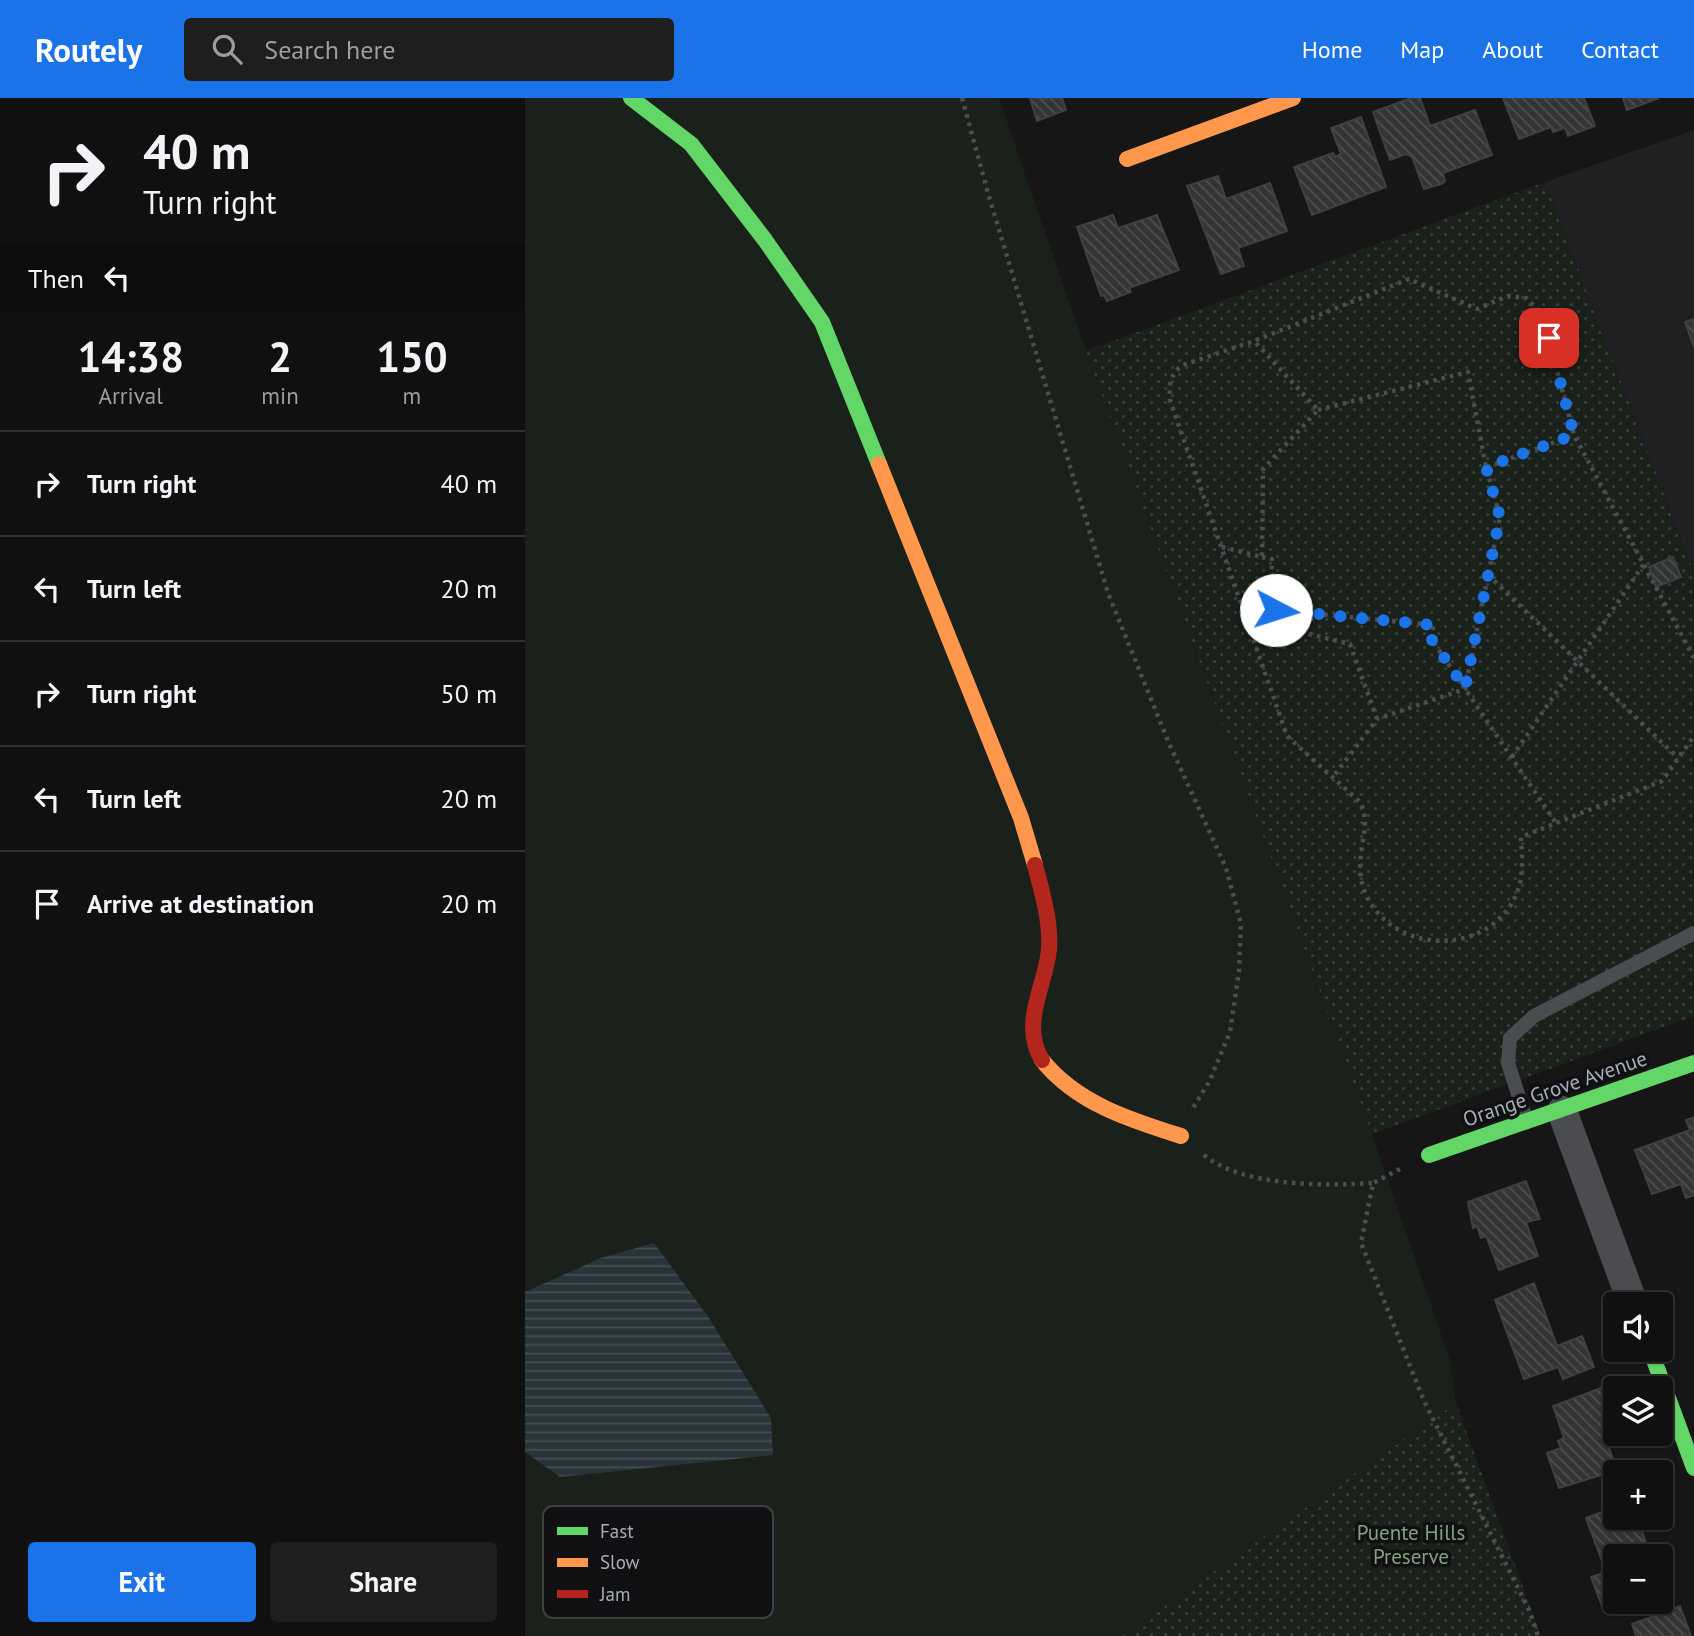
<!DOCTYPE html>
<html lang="en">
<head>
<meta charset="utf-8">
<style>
  :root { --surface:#101010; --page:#1e1e1e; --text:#f1f3f6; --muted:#9c9d9f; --line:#303030; --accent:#1a73e8 }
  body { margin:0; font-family:"PT Sans",sans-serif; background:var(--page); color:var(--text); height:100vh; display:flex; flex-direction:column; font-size:26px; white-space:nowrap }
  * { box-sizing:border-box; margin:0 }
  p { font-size:23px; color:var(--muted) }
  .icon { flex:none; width:38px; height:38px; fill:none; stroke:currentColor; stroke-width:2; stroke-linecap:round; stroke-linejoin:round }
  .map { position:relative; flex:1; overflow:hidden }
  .side { display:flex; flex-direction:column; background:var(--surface); width:525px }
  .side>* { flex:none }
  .banner { background:#101010; color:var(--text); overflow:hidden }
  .fabs { position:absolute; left:1078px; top:1194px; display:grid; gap:14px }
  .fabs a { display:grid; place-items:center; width:70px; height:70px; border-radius:7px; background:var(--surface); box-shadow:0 2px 5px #0004,0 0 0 2px var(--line); font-size:35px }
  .pin { position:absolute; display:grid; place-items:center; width:60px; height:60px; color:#fff; margin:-30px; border-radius:14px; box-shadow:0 4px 10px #0006 }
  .me { position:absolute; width:77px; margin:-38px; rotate:95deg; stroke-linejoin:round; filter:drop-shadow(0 0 5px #0008) }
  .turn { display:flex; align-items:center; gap:24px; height:147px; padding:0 28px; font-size:32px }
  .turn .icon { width:91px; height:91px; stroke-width:2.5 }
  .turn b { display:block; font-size:49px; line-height:60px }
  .then { display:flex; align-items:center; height:66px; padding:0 28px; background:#0003; gap:14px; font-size:26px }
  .eta { display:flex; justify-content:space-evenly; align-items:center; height:119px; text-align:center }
  .eta b { font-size:42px; font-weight:800; line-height:49px }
  .button { display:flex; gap:14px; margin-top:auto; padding:14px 28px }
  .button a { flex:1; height:80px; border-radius:7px; background:var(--accent); color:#fff; font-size:28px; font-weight:800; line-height:80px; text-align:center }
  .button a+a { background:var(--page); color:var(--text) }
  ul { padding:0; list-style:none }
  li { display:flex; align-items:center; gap:21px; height:105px; padding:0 28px; border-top:2px solid var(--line) }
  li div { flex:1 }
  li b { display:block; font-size:26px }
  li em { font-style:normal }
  header { display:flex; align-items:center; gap:42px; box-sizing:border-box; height:98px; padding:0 35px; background:var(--accent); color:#fff }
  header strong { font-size:33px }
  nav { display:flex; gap:38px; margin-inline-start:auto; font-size:24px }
  .search { width:490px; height:63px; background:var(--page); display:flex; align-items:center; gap:18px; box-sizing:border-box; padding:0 24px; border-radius:7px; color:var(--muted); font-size:26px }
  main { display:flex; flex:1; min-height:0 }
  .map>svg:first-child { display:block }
  .built { fill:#202023 }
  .grass { fill:#1a201a }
  .park { fill:url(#park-dots) }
  .water { fill:url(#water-rules) }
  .building { fill:url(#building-back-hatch); stroke:#3e4042; stroke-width:2 }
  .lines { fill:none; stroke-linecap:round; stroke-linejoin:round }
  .path { stroke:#4c4d51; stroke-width:4.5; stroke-dasharray:3.5 5; stroke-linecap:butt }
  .lane { stroke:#4a4c4f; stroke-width:14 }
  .street { stroke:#4a4c4f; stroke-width:30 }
  .fast { stroke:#63d668; stroke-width:16 }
  .slow { stroke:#ff974d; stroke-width:16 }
  .jam { stroke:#b3261e; stroke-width:16 }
  .route { stroke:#1a73e8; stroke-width:12; stroke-dasharray:0 21.6 }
  .labels { text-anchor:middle; stroke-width:7; stroke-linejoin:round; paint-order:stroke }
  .street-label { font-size:21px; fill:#a6aeb8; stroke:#101012 }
  .park-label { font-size:21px; fill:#80a47c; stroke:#101012 }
  .key { fill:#101012; stroke:#3d3f44; stroke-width:2 }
  .key-label { font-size:19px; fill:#a6aeb8 }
</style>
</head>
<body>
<header>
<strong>Routely</strong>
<div class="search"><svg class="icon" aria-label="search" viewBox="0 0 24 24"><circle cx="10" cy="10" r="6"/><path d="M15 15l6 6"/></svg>Search here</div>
<nav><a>Home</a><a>Map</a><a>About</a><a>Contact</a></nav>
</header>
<main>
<section class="side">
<div class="banner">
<div class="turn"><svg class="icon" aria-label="right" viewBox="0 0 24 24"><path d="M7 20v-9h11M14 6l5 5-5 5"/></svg><div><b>40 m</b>Turn right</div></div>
<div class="then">Then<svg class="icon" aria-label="left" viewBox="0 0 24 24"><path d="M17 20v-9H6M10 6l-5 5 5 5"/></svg></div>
</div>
<div class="eta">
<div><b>14:38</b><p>Arrival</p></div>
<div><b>2</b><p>min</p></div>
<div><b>150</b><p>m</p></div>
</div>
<ul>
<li><svg class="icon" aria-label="right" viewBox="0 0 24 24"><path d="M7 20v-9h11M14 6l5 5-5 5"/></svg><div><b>Turn right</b></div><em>40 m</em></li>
<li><svg class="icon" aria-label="left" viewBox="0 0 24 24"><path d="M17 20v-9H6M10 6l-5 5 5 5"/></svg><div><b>Turn left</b></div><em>20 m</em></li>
<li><svg class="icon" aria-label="right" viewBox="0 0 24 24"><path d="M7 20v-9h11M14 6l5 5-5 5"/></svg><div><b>Turn right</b></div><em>50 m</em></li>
<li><svg class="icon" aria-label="left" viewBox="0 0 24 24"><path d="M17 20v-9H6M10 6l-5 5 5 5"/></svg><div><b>Turn left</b></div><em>20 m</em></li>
<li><svg class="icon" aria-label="arrive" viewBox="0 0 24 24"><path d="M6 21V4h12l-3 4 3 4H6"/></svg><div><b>Arrive at destination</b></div><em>20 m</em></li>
</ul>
<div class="button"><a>Exit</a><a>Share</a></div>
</section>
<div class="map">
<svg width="1169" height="1538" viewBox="0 0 1169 1538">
  <defs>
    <pattern id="park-dots" width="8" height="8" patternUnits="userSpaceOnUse" patternTransform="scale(1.75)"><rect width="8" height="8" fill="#1a201a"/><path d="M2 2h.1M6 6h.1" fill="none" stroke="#383e39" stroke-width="1.8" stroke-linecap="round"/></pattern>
    <pattern id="water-rules" width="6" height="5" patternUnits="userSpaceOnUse" patternTransform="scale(1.75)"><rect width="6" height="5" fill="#283439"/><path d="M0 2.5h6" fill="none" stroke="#444f54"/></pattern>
    <pattern id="building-back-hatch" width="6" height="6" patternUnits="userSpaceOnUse" patternTransform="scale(1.75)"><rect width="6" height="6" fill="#333436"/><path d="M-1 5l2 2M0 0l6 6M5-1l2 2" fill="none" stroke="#4e4f51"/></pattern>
  </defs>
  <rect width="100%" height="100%" fill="#161616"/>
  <path class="built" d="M1169,32V475L1020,84Z"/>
  <path class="grass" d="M0,0H474L561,253L847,1036L925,1262L931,1305L1009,1538H0Z"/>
  <path class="park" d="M1020,84L1169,475V918L847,1036L561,253Z
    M931,1305L1016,1538H597Z"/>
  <path class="water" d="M129,1145L184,1220L246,1320L248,1357L35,1379L0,1354V1194L76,1160Z"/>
  <path class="building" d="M505,0H537L541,12L512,23Z
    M886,0H895L905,28L950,12L967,57L918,75L920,83L916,86L899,91L887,59L881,56L865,62L848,14Z
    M978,0H1059L1070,28L1043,38L1040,30L1028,34L1026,29L994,41Z
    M1098,0H1134L1102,12Z
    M836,19L861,89L787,117L769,69L808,55L810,59L816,56L806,30Z
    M693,78L701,101L745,85L762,133L713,150L719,168L696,176L662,88Z
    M588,117L593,130L632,117L654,172L604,190L606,194L582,203L579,197L576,198L552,129Z
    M1169,221V249L1160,224Z
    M1148,459L1156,479L1131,489L1124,469Z
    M1169,1019V1097L1161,1100L1156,1086L1127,1096L1110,1052L1165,1032L1161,1022Z
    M1001,1083L1015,1121L1001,1124L1013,1158L974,1172L961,1138L956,1140L952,1128L948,1130L943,1104Z
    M1009,1185L1032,1248L1057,1238L1069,1269L1038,1281L1033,1269L999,1281L970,1202Z
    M1076,1290L1089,1327L1077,1331L1092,1372L1034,1390L1022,1355L1036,1350L1033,1343L1039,1340L1028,1308Z
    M1090,1409V1419H1112L1125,1457L1136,1453L1148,1487L1136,1491V1458H1090V1503L1077,1508L1066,1479L1081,1474L1061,1420Z
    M1155,1508L1166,1538H1111L1107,1526Z"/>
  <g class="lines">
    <path class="path" d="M437,0L463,95L583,495L643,643L701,770L716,826L714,873L705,934L684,984L668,1010
      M793,312L943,274L961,369L975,419L940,591L852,621L808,679
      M962,369L1049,337
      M697,449L737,459L738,371L793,312L729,243
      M737,459L747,461L746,496L751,512L908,527L907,542L1031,725
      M963,477L1153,660
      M726,533L748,527L825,546L852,621
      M1169,560L1049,337L1017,216L1001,200L983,198L952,211L884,181L729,243L658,267C645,276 644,286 645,302L762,638L835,704C851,734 820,765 846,806C881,860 971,854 993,792C999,775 997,756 996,739L1137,683L1169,638
      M987,659L1119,466
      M679,1057C717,1089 801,1088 848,1085
      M875,1071L848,1085L836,1145L899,1303L1005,1514L1013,1538"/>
    <path class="lane" d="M1001,1021L983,965L985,940L1009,918L1169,835"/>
    <path class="street" d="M1037,1013L1108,1206"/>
    <path class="fast" d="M106,0L166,46L240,142L297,224L354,366
      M904,1057L1169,965
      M1125,1251L1169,1370"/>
    <path class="slow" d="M602,61L768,0
      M354,366L496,720L510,767
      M517,962C551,1005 605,1022 656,1038"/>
    <path class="jam" d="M510,767C517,794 526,823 524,852C520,889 495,926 517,962"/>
  </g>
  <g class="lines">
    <path class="route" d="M751,512L908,527L907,542L940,590L975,419L961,369L1049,337L1024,240"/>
  </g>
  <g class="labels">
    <g class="street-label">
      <text transform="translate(1030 991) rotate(-19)" y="7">Orange Grove Avenue</text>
    </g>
    <g class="park-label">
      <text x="886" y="1442">Puente Hills<tspan x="886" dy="24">Preserve</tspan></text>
    </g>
  </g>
  <rect x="18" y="1408" width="230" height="112" rx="10" class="key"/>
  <rect x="32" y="1429" width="31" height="8" fill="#63d668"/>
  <rect x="32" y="1460" width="31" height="9" fill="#ff974d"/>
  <rect x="32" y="1492" width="31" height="8" fill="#b3261e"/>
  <g class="key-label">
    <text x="75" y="1440">Fast</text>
    <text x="75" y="1471">Slow</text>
    <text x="75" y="1503">Jam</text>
  </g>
</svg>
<div class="fabs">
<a><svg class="icon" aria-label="sound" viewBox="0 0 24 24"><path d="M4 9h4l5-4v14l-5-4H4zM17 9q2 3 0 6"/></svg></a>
<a><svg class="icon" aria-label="layers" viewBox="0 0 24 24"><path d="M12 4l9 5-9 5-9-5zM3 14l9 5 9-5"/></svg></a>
<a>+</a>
<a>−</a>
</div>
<div class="pin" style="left:1024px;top:240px;background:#d93025"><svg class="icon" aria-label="arrive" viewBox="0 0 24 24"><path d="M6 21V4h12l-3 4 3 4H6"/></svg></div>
<svg class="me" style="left:751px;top:512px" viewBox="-20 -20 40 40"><circle r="19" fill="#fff"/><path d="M0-13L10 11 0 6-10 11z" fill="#1a73e8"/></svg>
</div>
</main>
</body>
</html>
